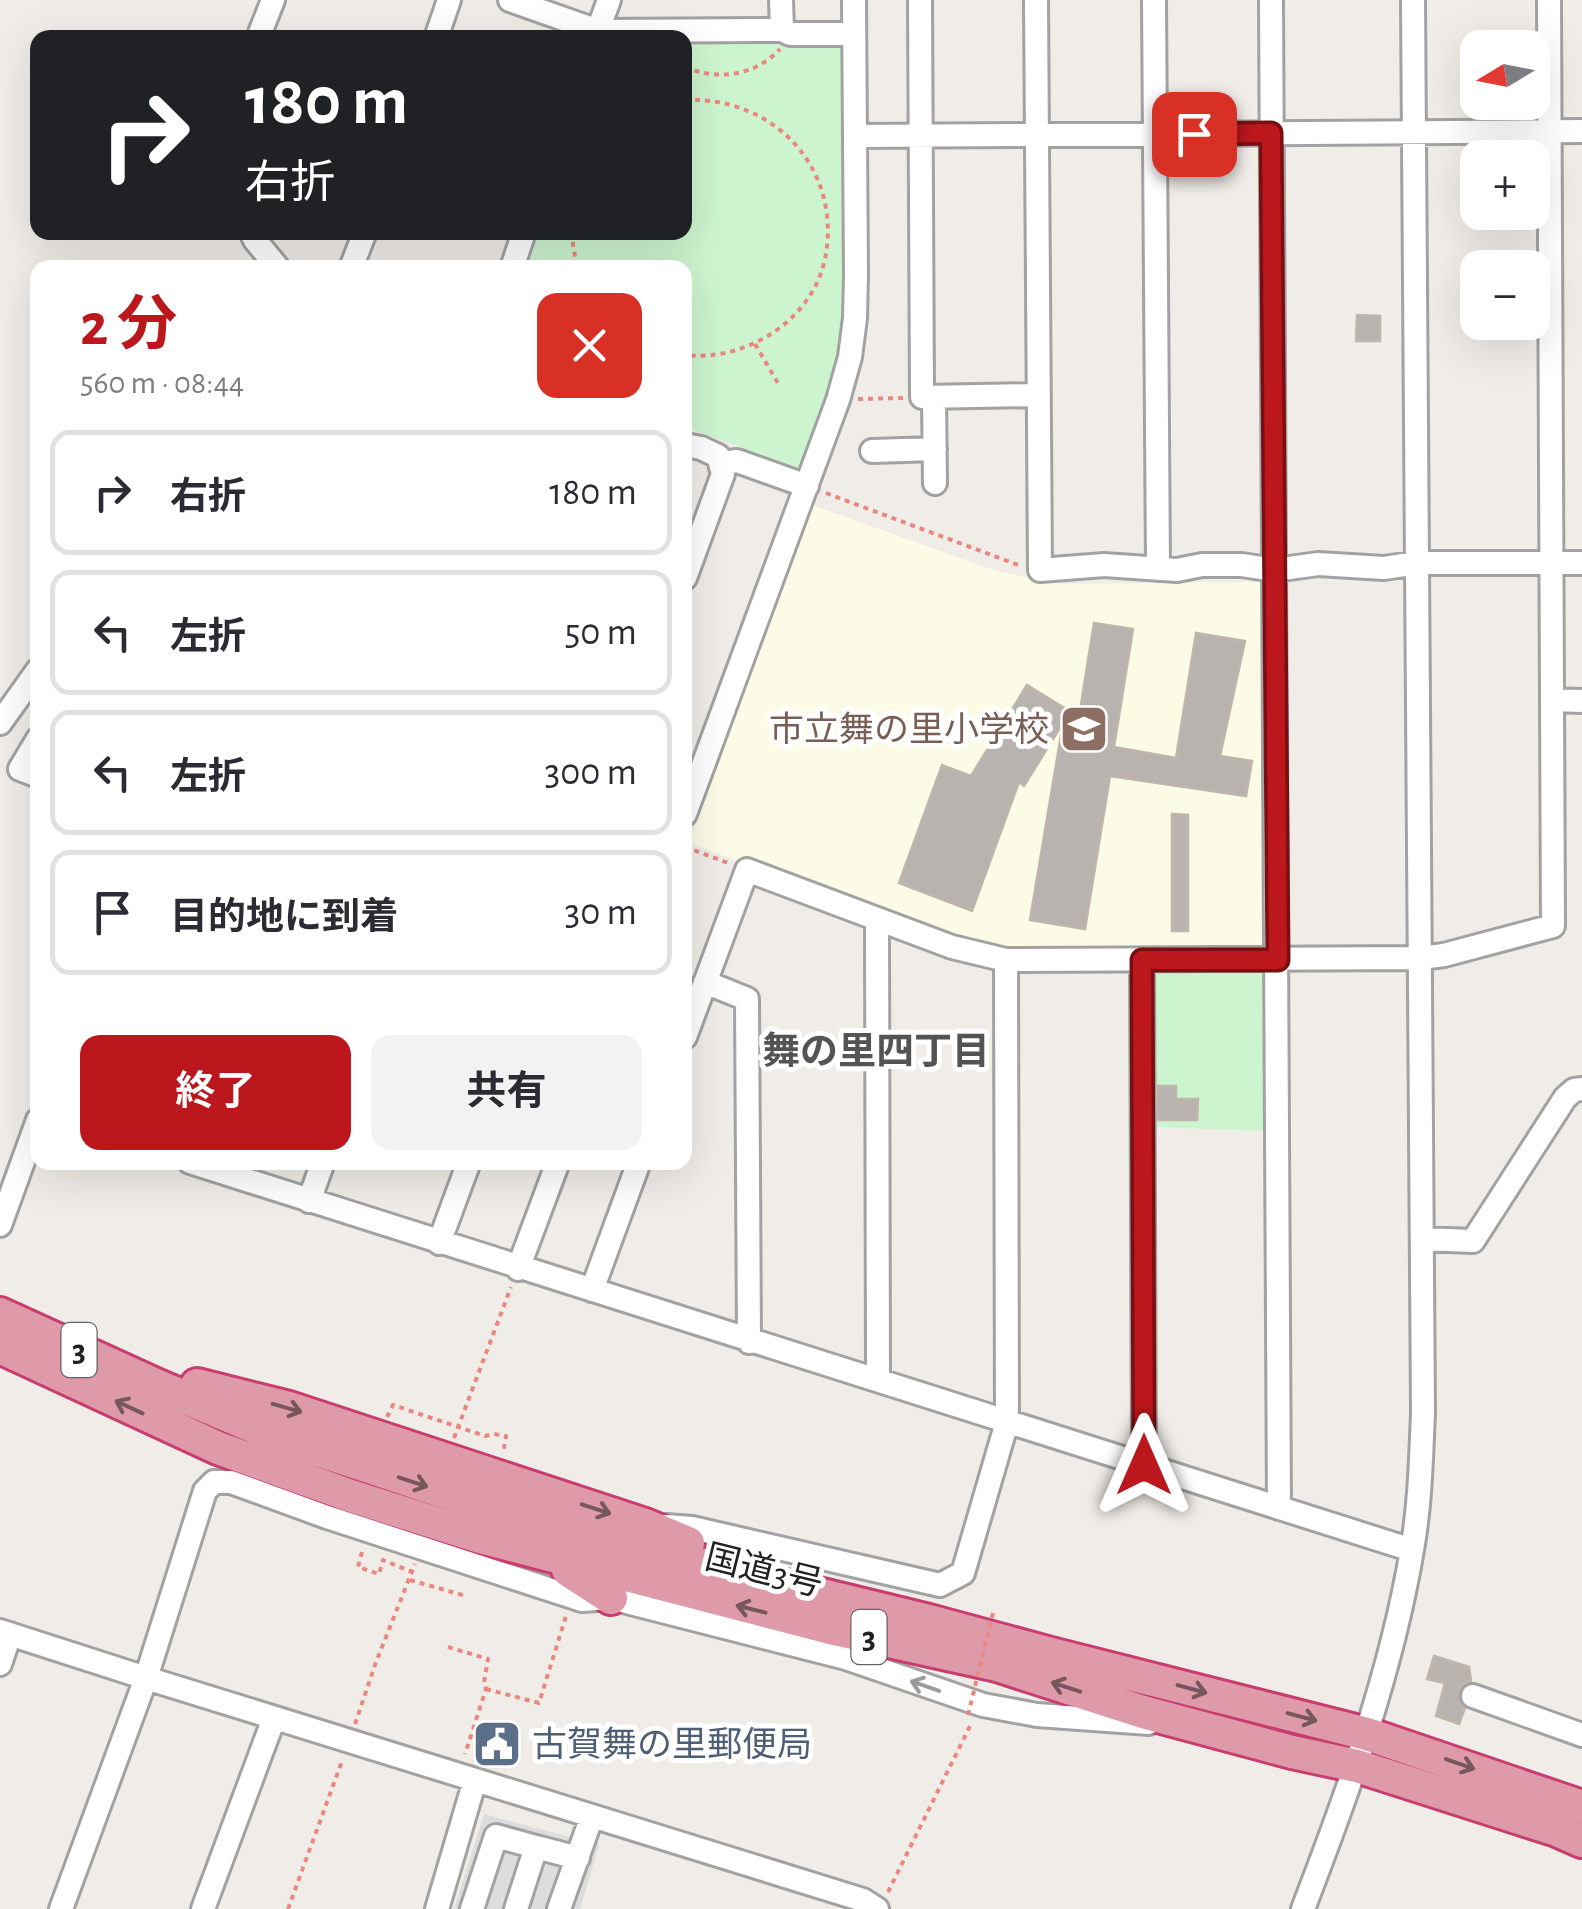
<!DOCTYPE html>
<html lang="ja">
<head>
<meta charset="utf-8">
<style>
  :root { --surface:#fff; --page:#f2f2f3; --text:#2b2b33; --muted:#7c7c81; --line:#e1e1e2; --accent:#bb171c }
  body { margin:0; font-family:"Alegreya Sans","Noto Sans JP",sans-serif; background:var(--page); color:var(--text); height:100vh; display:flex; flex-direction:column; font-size:38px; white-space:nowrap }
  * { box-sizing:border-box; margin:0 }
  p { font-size:32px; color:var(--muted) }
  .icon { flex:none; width:55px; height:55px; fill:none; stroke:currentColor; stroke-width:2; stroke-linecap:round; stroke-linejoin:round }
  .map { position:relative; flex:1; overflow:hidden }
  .drawer { position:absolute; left:30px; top:260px; width:662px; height:910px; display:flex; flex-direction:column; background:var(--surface); border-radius:20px; box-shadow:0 10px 40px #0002 }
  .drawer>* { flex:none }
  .hud { position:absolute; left:30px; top:30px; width:662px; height:210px; border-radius:20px; box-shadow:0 10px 40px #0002; background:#202124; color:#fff; overflow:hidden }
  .needle { width:65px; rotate:260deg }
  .fabs { position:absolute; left:1460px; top:30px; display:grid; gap:20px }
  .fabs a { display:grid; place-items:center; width:90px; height:90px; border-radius:20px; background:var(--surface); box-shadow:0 10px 40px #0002; font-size:50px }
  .pin { position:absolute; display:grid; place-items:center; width:85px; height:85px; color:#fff; margin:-42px; border-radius:20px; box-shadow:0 5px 15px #0006 }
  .me { position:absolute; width:110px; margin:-55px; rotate:0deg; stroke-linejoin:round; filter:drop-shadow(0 0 8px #0008) }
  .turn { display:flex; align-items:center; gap:35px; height:210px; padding:0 50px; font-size:45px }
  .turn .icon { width:130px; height:130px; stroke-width:2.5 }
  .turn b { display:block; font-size:70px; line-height:85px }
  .round { display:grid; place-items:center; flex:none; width:105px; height:105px; border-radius:20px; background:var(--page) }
  .overview { display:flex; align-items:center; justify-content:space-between; height:170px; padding:0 50px }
  h1 { font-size:60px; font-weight:700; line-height:75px; color:var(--accent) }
  .cta { display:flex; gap:20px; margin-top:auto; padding:20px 50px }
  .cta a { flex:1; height:115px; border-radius:20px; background:var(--accent); color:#fff; font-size:40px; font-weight:700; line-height:115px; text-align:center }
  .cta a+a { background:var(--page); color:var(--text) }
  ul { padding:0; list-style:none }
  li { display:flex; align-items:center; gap:30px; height:125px; margin:0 20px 15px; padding:0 30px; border:5px solid var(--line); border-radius:20px }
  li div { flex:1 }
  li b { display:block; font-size:38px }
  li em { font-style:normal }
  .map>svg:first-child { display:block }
  .education { fill:#fcfbe6 }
  .park { fill:#ccf4ce }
  .parking { fill:#ddd }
  .building { fill:#b9b3af; stroke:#c0b5ad; stroke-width:2.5 }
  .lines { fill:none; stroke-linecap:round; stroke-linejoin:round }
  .minor-casing { stroke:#a2a2a2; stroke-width:28 }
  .highway-casing { stroke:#c83c70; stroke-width:38 }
  .path { stroke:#eb877f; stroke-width:4; stroke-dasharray:5 5; stroke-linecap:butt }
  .minor { stroke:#fff; stroke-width:22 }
  .highway { stroke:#de9aa9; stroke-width:32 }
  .path-bridge { stroke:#eb877f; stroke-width:4; stroke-dasharray:5 5; stroke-linecap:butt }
  .oneway { stroke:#76575e }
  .oneway2 { stroke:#9b9b9b }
  .route-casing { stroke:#7a0f12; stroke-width:25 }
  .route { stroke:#bb171c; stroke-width:18 }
  .labels { text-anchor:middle; stroke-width:10; stroke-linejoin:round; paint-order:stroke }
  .shield { fill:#fff; stroke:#646464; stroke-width:2.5 }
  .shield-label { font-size:32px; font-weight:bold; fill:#212121 }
  .education-label { font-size:35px; fill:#785e54; stroke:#fff; text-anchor:end }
  .street-label { font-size:35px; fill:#212121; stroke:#fff }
  .service-label { font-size:35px; fill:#4e5e75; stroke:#fff; text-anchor:start }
  .neighbourhood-label { font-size:38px; font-weight:bold; fill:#545454; stroke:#fff }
</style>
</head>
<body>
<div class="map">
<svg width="1582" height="1909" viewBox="0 0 1582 1909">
  <rect width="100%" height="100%" fill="#f0ede9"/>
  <path class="education" d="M812,505L996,571L1063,584L1261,582L1265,586L1269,945L1263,952H1020L935,933L689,843Z"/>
  <path class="park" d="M780,38L850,47L846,277L839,358L799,468L685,427V268H523L535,233L685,232V40Z
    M1155,969H1263L1269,975L1271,1131L1151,1127L1150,974Z"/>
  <path class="parking" d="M484,1814L599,1845L580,1909H454Z"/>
  <path class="building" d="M1357,315L1380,316V341H1356Z
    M1094,623L1133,629L1114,747L1176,758L1196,633L1245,641L1220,756L1252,761L1246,796L1110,776L1085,929L1030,920L1063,723L1024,786L1019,782L972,911L899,883L942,765L971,776L1027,685L1079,717Z
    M1172,814L1188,815V931H1172Z
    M1158,1086H1176V1099H1198L1197,1120H1158Z
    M1434,1656L1469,1667L1471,1681L1464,1684L1459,1692V1700L1465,1708L1459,1724L1436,1716L1445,1683L1427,1679Z"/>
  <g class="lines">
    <g class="minor-casing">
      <path id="minor" d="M510,0L598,31L782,30L790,34H854
        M781,0L782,30
        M920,0L922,397L1039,395
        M1036,0L1040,570L1104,565L1177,570L1202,565H1242L1275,570L1318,564L1384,568L1417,563H1582
        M1154,0L1158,569
        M1271,0L1279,1508
        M258,38L273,0
        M436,38L449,0
        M595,38L609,0
        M855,136L1582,131
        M251,232L255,240L278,268
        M351,268L365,232
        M512,268L524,232
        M934,397L935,483
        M685,445L701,448L718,456L723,474L685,578
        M872,451L935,449
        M722,463L737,461L807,486
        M1554,700L1582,701
        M0,723L38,670
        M38,739L20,769L38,776
        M685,814L838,400L850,357L855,318L856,275L854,0
        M877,921L878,1380
        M1142,961L1144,1465
        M705,982L747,999L749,1342
        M685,1037L747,870L952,947L1006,960L1421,958L1444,955L1553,926L1549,0
        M190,1162C597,1294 1005,1422 1412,1550
        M309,1201L323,1162
        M0,1225L38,1120
        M1422,1239L1473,1241L1565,1098L1574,1090L1582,1089
        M439,1243L469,1162
        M518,1269L558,1162
        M592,1290L639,1162
        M666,1526L692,1528L940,1585L963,1573L1007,1422L1006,960
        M0,1631L146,1678L863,1900L877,1909
        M0,1664L10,1634
        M1473,1696L1582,1735
        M61,1909L146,1678L205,1491L214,1482H231L327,1517L582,1600L611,1598L846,1658L983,1705L1037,1715L1149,1723
        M203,1909L274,1718
        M437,1909L475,1780
        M472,1909L496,1836L536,1847
        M516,1909L536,1847L578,1858
        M559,1909L592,1816
        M1303,1909C1348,1792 1391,1674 1412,1550C1420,1505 1421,1459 1423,1413L1413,0"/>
    </g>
    <g class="highway-casing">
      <path id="highway" d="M0,1314L158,1386L276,1436L496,1509L740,1575L929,1621L1051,1654L1367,1734L1582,1807
        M0,1347L218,1448L351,1496L480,1537L834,1629L997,1665L1143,1712L1292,1752L1357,1766L1557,1830L1582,1841
        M197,1385L289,1408L645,1525L688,1543
        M568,1570L611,1598"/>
    </g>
    <path class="path" d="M685,67C718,81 755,76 780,49
      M685,100C774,96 843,169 825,259C812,321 745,362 685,355
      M571,232L577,268
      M755,344L779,385
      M858,399L904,398
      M826,493L1018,565
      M685,847L728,863
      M387,1417L393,1405L485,1436L494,1434L506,1436L503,1454
      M454,1438L511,1287
      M362,1552L358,1567L379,1574L383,1560L412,1572
      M410,1580L466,1596
      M448,1647L488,1659L484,1683L486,1689L465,1754
      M486,1689L539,1703L566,1616
      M355,1724L376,1662L415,1564
      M888,1892L971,1724
      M288,1909L342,1761"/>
    <use href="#minor" class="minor"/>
    <use href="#highway" class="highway"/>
    <path class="path-bridge" d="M968,1715L993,1613"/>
  </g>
  <defs><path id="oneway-shaft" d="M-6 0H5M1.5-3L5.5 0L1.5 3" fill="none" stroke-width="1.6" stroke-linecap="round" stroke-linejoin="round" transform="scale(2.5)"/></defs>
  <g class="oneway">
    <use href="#oneway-shaft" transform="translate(129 1407) rotate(-155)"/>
    <use href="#oneway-shaft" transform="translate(287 1408) rotate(16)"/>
    <use href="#oneway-shaft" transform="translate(413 1482) rotate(18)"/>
    <use href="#oneway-shaft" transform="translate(596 1509) rotate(18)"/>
    <use href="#oneway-shaft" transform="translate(751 1609) rotate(-166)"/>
    <use href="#oneway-shaft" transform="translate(1066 1687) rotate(-162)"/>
    <use href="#oneway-shaft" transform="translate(1192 1689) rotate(15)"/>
    <use href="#oneway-shaft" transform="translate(1302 1717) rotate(15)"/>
    <use href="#oneway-shaft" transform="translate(1460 1764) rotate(19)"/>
  </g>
  <use class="oneway2" href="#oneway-shaft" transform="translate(925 1686) rotate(-161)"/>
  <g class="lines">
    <g class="route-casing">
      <path id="route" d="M1144,1465L1142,960H1278L1271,133L1194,134"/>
    </g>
    <use href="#route" class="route"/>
  </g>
  <defs>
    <g id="school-square" transform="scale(2.5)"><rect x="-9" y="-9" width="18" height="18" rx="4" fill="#8d6e63" stroke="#fff"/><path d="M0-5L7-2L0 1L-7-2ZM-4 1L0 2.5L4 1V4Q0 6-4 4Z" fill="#fff"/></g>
    <g id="civic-square" transform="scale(2.5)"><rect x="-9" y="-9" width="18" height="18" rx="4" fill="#5c6f8a" stroke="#fff"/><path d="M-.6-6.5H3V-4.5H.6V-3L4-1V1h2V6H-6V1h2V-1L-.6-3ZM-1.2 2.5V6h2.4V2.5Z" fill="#fff"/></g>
  </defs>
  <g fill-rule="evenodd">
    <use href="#school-square" x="1084" y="729"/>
    <use href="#civic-square" x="497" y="1744"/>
  </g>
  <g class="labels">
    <g class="shield">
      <rect x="61.5" y="1323" width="35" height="54" rx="8"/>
      <rect x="851.5" y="1610" width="35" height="54" rx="8"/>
    </g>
    <g class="shield-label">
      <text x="79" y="1361">3</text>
      <text x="869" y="1648">3</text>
    </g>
    <g class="education-label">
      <text x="1049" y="741">市立舞の里小学校</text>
    </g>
    <g class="street-label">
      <text transform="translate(764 1570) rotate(14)" y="12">国道3号</text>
    </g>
    <g class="service-label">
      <text x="532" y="1756">古賀舞の里郵便局</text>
    </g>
    <g class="neighbourhood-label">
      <text x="876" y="1064">舞の里四丁目</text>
    </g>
  </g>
</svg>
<div class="fabs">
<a><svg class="needle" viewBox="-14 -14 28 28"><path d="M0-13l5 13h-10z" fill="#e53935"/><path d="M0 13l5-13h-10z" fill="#7c7c81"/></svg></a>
<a>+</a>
<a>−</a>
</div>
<div class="pin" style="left:1194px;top:134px;background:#d93025"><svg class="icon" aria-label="arrive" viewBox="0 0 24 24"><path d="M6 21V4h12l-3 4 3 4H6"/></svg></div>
<svg class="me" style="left:1144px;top:1465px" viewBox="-20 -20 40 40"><path d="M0-17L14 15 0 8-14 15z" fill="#bb171c" stroke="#fff" stroke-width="4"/></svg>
<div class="hud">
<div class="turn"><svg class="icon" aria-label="right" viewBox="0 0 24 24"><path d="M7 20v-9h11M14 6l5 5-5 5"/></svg><div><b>180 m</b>右折</div></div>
</div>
<section class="drawer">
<div class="overview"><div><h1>2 分</h1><p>560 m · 08:44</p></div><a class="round" style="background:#d93025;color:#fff"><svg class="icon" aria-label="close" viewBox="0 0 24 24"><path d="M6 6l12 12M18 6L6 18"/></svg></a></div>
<ul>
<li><svg class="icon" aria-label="right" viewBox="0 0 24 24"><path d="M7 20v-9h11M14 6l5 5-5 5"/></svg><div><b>右折</b></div><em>180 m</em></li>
<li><svg class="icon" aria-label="left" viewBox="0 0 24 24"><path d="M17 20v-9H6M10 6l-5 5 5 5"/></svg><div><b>左折</b></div><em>50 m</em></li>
<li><svg class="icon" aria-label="left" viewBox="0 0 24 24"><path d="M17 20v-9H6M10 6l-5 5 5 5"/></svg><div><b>左折</b></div><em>300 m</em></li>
<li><svg class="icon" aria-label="arrive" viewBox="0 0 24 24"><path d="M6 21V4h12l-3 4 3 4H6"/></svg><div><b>目的地に到着</b></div><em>30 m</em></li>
</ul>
<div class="cta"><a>終了</a><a>共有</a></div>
</section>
</div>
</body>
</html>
